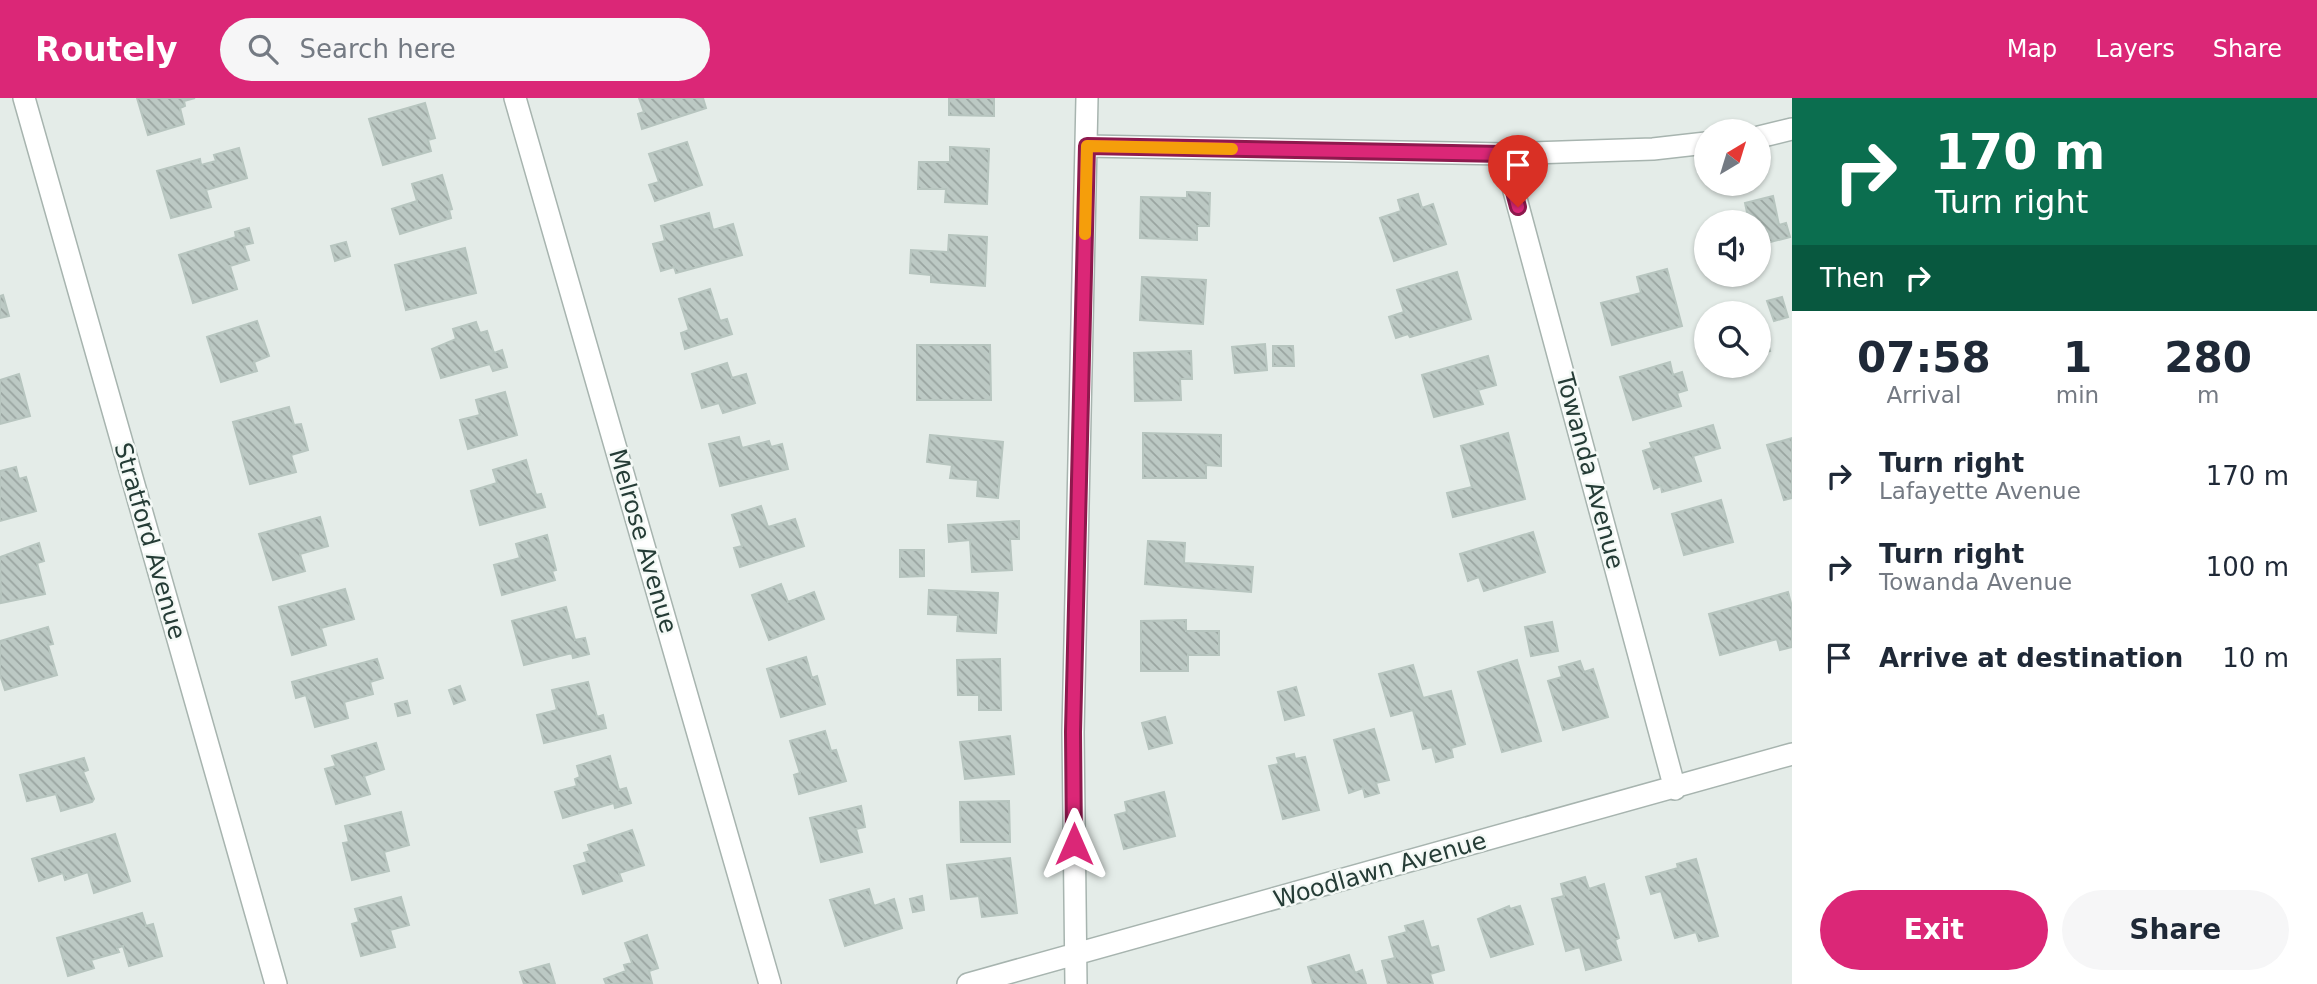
<!DOCTYPE html>
<html lang="en">
<head>
<meta charset="utf-8">
<style>
  :root { --surface:#fff; --page:#f6f6f7; --text:#1f2937; --muted:#747a83; --accent:#db2777 }
  body { margin:0; font-family:"DejaVu Sans",sans-serif; background:var(--page); color:var(--text); height:100vh; display:flex; flex-direction:column; font-size:26px; white-space:nowrap }
  * { box-sizing:border-box; margin:0 }
  p { font-size:23px; color:var(--muted) }
  .icon { flex:none; width:38px; height:38px; fill:none; stroke:currentColor; stroke-width:2; stroke-linecap:round; stroke-linejoin:round }
  .map { position:relative; flex:1; overflow:hidden }
  .side { display:flex; flex-direction:column; background:var(--surface); width:525px }
  .side>* { flex:none }
  .guide { background:#0b6e4f; color:#fff; overflow:hidden }
  .needle { width:46px; rotate:38deg }
  .buttons { position:absolute; left:1694px; top:21px; display:grid; gap:14px }
  .buttons a { display:grid; place-items:center; width:77px; height:77px; border-radius:50%; background:var(--surface); box-shadow:0 2px 5px #0004; font-size:35px }
  .pin { position:absolute; display:grid; place-items:center; width:60px; height:60px; color:#fff; margin:-72px -30px; border-radius:50% 50% 50% 0; rotate:-45deg; box-shadow:0 0 7px #0007 }
  .pin .icon { rotate:45deg }
  .me { position:absolute; width:77px; margin:-38px; rotate:0deg; stroke-linejoin:round; filter:drop-shadow(0 0 5px #0008) }
  .turn { display:flex; align-items:center; gap:24px; height:147px; padding:0 28px; font-size:32px }
  .turn .icon { width:91px; height:91px; stroke-width:2.5 }
  .turn b { display:block; font-size:49px; line-height:60px }
  .then { display:flex; align-items:center; height:66px; padding:0 28px; background:#0003; gap:14px; font-size:26px }
  .eta { display:flex; justify-content:space-evenly; align-items:center; height:119px; text-align:center }
  .eta b { font-size:42px; font-weight:600; line-height:49px }
  .primary-button { display:flex; gap:14px; margin-top:auto; padding:14px 28px }
  .primary-button a { flex:1; height:80px; border-radius:42px; background:var(--accent); color:#fff; font-size:28px; font-weight:600; line-height:80px; text-align:center }
  .primary-button a+a { background:var(--page); color:var(--text) }
  ul { padding:0; list-style:none }
  li { display:flex; align-items:center; gap:21px; height:91px; padding:0 28px }
  li div { flex:1 }
  li b { display:block; font-size:26px }
  li em { font-style:normal }
  header { display:flex; align-items:center; gap:42px; box-sizing:border-box; height:98px; padding:0 35px; background:var(--accent); color:#fff }
  header strong { font-size:33px }
  nav { display:flex; gap:38px; margin-inline-start:auto; font-size:24px }
  .search { width:490px; height:63px; background:var(--page); display:flex; align-items:center; gap:18px; box-sizing:border-box; padding:0 24px; border-radius:38px; color:var(--muted); font-size:26px }
  main { display:flex; flex:1; min-height:0 }
  .map>svg:first-child { display:block }
  .building { fill:url(#building-back-hatch); stroke:#b7c5bf; stroke-width:2 }
  .lines { fill:none; stroke-linecap:round; stroke-linejoin:round }
  .minor-casing { stroke:#a7b4af; stroke-width:24 }
  .minor { stroke:#fff; stroke-width:21 }
  .route-casing { stroke:#8e194d; stroke-width:18 }
  .route { stroke:#db2777; stroke-width:12 }
  .slow { stroke:#f59e0b; stroke-width:12 }
  .labels { text-anchor:middle; stroke-width:5; stroke-linejoin:round; paint-order:stroke }
  .street-label { font-size:24px; fill:#253c36; stroke:#f4f9f6 }
</style>
</head>
<body>
<header>
<strong>Routely</strong>
<div class="search"><svg class="icon" aria-label="search" viewBox="0 0 24 24"><circle cx="10" cy="10" r="6"/><path d="M15 15l6 6"/></svg>Search here</div>
<nav><a>Map</a><a>Layers</a><a>Share</a></nav>
</header>
<main>
<div class="map">
<svg width="1792" height="886" viewBox="0 0 1792 886">
  <defs>
    <pattern id="building-back-hatch" width="6" height="6" patternUnits="userSpaceOnUse" patternTransform="scale(1.75)"><rect width="6" height="6" fill="#bcc9c4"/><path d="M-1 5l2 2M0 0l6 6M5-1l2 2" fill="none" stroke="#99a4a0"/></pattern>
  </defs>
  <rect width="100%" height="100%" fill="#e4ece8"/>
  <path class="building" d="M137,0H195L184,3L185,8L180,10L184,26L148,37Z
    M639,0H703L706,10L642,31L638,16L644,14Z
    M949,0H994V18L949,17Z
    M425,5L435,40L428,42L431,53L383,67L369,21Z
    M687,44L702,87L655,103L649,87L659,84L649,56Z
    M950,49L989,51L987,106L945,104L946,91H918L919,64H950Z
    M239,50L247,80L206,92L211,109L171,120L157,73L200,61L201,67L216,63L214,57Z
    M442,77L452,111L449,112L451,120L400,136L392,111L417,103L412,86Z
    M1187,94L1210,95L1209,128H1197V142L1140,140L1141,99L1187,100Z
    M1418,96L1422,110L1433,106L1446,146L1394,163L1380,120L1401,113L1398,102Z
    M1773,98L1779,127L1786,125L1790,139L1759,147V124H1749L1745,105Z
    M709,115L713,132L733,126L742,157L676,175L674,169L661,173L653,146L665,143L661,128Z
    M249,130L253,145L244,147L249,162L230,168L237,191L193,205L179,157L236,139L235,134Z
    M949,137L987,139L985,188L931,184V177L910,175L911,152L948,154Z
    M346,144L350,158L335,163L331,148Z
    M465,150L476,195L406,212L395,167Z
    M1667,171L1682,228L1612,247L1601,205L1641,195L1637,179Z
    M1457,174L1471,221L1410,239L1408,236L1396,240L1389,219L1404,214L1397,192Z
    M1142,179L1206,182L1203,226L1140,222Z
    M710,191L720,223L727,221L732,236L685,251L681,235L689,232L679,201Z
    M3,197L9,218L0,220V198Z
    M1782,199L1788,219L1774,223L1767,203Z
    M257,223L269,258L254,264L257,273L221,284L207,239Z
    M476,224L480,235L487,233L494,255L502,252L507,269L493,273L490,266L441,280L432,251L456,241L453,231Z
    M1762,224L1770,253L1759,256V225Z
    M1265,246L1267,272L1235,275L1232,249Z
    M917,247H990L991,302H917Z
    M1273,248H1293L1294,268H1273Z
    M1191,253L1192,281H1180L1181,302L1135,303L1134,255Z
    M1488,258L1496,287L1478,292L1483,306L1434,319L1422,277Z
    M1670,264L1673,277L1682,274L1687,292L1677,295L1681,308L1633,322L1620,279Z
    M727,265L732,280L746,276L755,305L723,315L719,305L702,310L692,276Z
    M19,276L30,318L0,326V282Z
    M505,294L517,337L468,351L460,322L480,317L476,302Z
    M289,309L294,327L301,326L308,352L291,357L296,374L250,386L233,324Z
    M1713,327L1720,350L1693,358L1701,383L1662,394L1661,388L1654,391L1643,353L1652,350L1650,345Z
    M1143,335L1221,337V368L1206,367V380H1143Z
    M1508,335L1525,401L1453,419L1447,395L1472,389L1461,348Z
    M930,337L1003,344L998,400L977,398L978,382L950,380L952,367L927,364Z
    M739,339L742,350L769,343L771,349L782,346L788,371L720,388L709,346Z
    M1792,340V400L1784,402L1767,347Z
    M526,362L536,397L541,396L545,409L480,427L471,393L497,385L493,372Z
    M16,369L19,381L26,379L36,413L0,423V373Z
    M1721,402L1733,444L1684,457L1672,416Z
    M761,408L768,429L795,421L804,448L740,469L734,450L742,448L732,417Z
    M320,419L328,448L300,456L305,473L273,482L259,436Z
    M1019,423V441H1010L1012,472L972,474L970,442L949,444L948,427Z
    M1533,434L1545,474L1484,493L1479,479L1468,483L1460,456Z
    M547,437L556,472L552,473L555,482L502,497L494,467L520,460L516,446Z
    M1148,443L1185,445L1184,465L1253,469L1251,494L1145,486Z
    M39,445L44,463L37,465L45,496L1,505L0,459Z
    M900,452H924V478L900,479Z
    M781,486L788,504L814,494L824,521L769,542L752,497Z
    M345,491L354,521L321,530L326,547L292,557L279,509Z
    M929,492L998,495L996,535L957,533L958,517L928,516Z
    M1788,494L1792,509V549L1780,552L1777,541L1720,557L1709,516Z
    M566,509L575,542L585,540L589,556L573,560L572,555L524,567L512,523Z
    M1186,522V533H1219V557H1188V573H1141V523Z
    M1552,524L1558,553L1531,558L1525,529Z
    M48,529L53,546L48,547L57,577L5,592L0,577V543Z
    M806,559L812,580L817,578L825,606L781,619L767,571Z
    M377,561L383,580L370,584L373,596L344,604L348,620L315,629L306,597L296,600L292,584Z
    M1000,561L1001,612H979V597H958L957,562Z
    M1517,562L1541,643L1502,654L1478,574Z
    M1580,563L1584,574L1593,571L1608,619L1563,632L1548,583L1562,579L1559,569Z
    M1413,567L1423,600L1451,593L1465,646L1451,650L1453,659L1436,664L1432,649L1423,651L1413,612L1391,618L1379,576Z
    M588,584L597,619L603,617L606,630L544,645L537,617L557,612L552,592Z
    M460,588L465,602L454,606L449,592Z
    M1296,589L1304,617L1285,622L1278,594Z
    M407,603L410,615L398,618L395,606Z
    M1165,619L1172,645L1149,651L1142,625Z
    M1374,631L1389,682L1376,685L1379,695L1365,699L1363,690L1349,695L1334,642Z
    M825,633L831,653L836,652L846,683L799,696L794,677L800,675L790,643Z
    M1010,638L1014,676L965,681L960,644Z
    M376,645L384,671L364,678L370,696L336,706L325,671L336,668L332,658Z
    M1294,656L1295,661L1305,659L1319,712L1283,721L1269,668L1279,666L1277,660Z
    M610,658L619,692L626,690L631,705L615,710L614,705L563,720L555,694L577,688L575,681L580,679L577,668Z
    M84,660L88,672L83,674L94,701L92,704L61,713L56,696L27,703L20,677Z
    M1164,694L1175,738L1124,751L1115,717L1127,714L1125,704Z
    M1009,703L1010,744H961L960,704Z
    M861,708L865,729L856,731L862,754L821,764L810,720Z
    M401,714L409,747L384,754L389,773L352,782L343,745L349,744L345,728Z
    M632,732L644,767L619,775L622,783L583,796L574,768L587,764L584,755L590,753L588,747Z
    M115,736L130,783L94,795L88,774L65,782L63,775L39,783L32,761Z
    M1010,760L1017,815L982,819L979,798L951,801L947,767Z
    M1696,761L1718,838L1699,843L1696,834L1675,840L1661,793L1651,796L1646,779L1678,770L1677,766Z
    M1585,779L1589,791L1604,786L1619,840L1615,842L1621,862L1586,872L1580,849L1566,853L1552,801L1564,798L1561,786Z
    M869,791L874,808L894,801L902,830L845,848L830,802Z
    M922,798L924,812L913,814L910,801Z
    M401,799L409,827L390,832L395,849L361,858L352,826L359,824L355,811Z
    M1509,808L1510,811L1520,808L1533,846L1491,859L1478,821Z
    M142,815L146,828L153,826L162,858L129,868L123,848L117,850L119,854L91,862L94,870L68,878L57,840Z
    M1423,823L1431,850L1438,848L1444,872L1430,876L1433,886H1388L1382,863L1395,860L1389,839L1407,834L1405,828Z
    M647,837L658,870L649,873L652,885L606,886L604,881L626,873L624,867L632,865L625,845Z
    M1349,857L1355,875L1362,872L1366,886H1313L1308,869Z
    M549,866L555,886H524L520,874Z"/>
  <g class="lines">
    <g class="minor-casing">
      <path id="minor" d="M24,0L276,886
        M515,0L770,886
        M1759,39L1792,31
        M1087,48L1504,56L1653,51L1706,45
        M1504,56L1675,691
        M968,886L1792,656
        M1076,886L1073,634L1087,0"/>
    </g>
    <use href="#minor" class="minor"/>
  </g>
  <g class="lines">
    <g class="route-casing">
      <path id="route" d="M1074,746L1073,634L1087,48L1504,56L1518,109"/>
    </g>
    <use href="#route" class="route"/>
    <path class="slow" d="M1085,136L1087,48L1232,51"/>
  </g>
  <g class="labels">
    <g class="street-label">
      <text transform="translate(1590 373) rotate(75)" y="8">Towanda Avenue</text>
      <text transform="translate(150 443) rotate(74)" y="8">Stratford Avenue</text>
      <text transform="translate(643 443) rotate(74)" y="8">Melrose Avenue</text>
      <text transform="translate(1380 772) rotate(-16)" y="8">Woodlawn Avenue</text>
    </g>
  </g>
</svg>
<div class="buttons">
<a><svg class="needle" viewBox="-14 -14 28 28"><path d="M0-13l5 13h-10z" fill="#e53935"/><path d="M0 13l5-13h-10z" fill="#747a83"/></svg></a>
<a><svg class="icon" aria-label="sound" viewBox="0 0 24 24"><path d="M4 9h4l5-4v14l-5-4H4zM17 9q2 3 0 6"/></svg></a>
<a><svg class="icon" aria-label="search" viewBox="0 0 24 24"><circle cx="10" cy="10" r="6"/><path d="M15 15l6 6"/></svg></a>
</div>
<div class="pin" style="left:1518px;top:109px;background:#d93025"><svg class="icon" aria-label="arrive" viewBox="0 0 24 24"><path d="M6 21V4h12l-3 4 3 4H6"/></svg></div>
<svg class="me" style="left:1074px;top:746px" viewBox="-20 -20 40 40"><path d="M0-17L14 15 0 8-14 15z" fill="#db2777" stroke="#fff" stroke-width="4"/></svg>
</div>
<section class="side">
<div class="guide">
<div class="turn"><svg class="icon" aria-label="right" viewBox="0 0 24 24"><path d="M7 20v-9h11M14 6l5 5-5 5"/></svg><div><b>170 m</b>Turn right</div></div>
<div class="then">Then<svg class="icon" aria-label="right" viewBox="0 0 24 24"><path d="M7 20v-9h11M14 6l5 5-5 5"/></svg></div>
</div>
<div class="eta">
<div><b>07:58</b><p>Arrival</p></div>
<div><b>1</b><p>min</p></div>
<div><b>280</b><p>m</p></div>
</div>
<ul>
<li><svg class="icon" aria-label="right" viewBox="0 0 24 24"><path d="M7 20v-9h11M14 6l5 5-5 5"/></svg><div><b>Turn right</b><p>Lafayette Avenue</p></div><em>170 m</em></li>
<li><svg class="icon" aria-label="right" viewBox="0 0 24 24"><path d="M7 20v-9h11M14 6l5 5-5 5"/></svg><div><b>Turn right</b><p>Towanda Avenue</p></div><em>100 m</em></li>
<li><svg class="icon" aria-label="arrive" viewBox="0 0 24 24"><path d="M6 21V4h12l-3 4 3 4H6"/></svg><div><b>Arrive at destination</b></div><em>10 m</em></li>
</ul>
<div class="primary-button"><a>Exit</a><a>Share</a></div>
</section>
</main>
</body>
</html>
